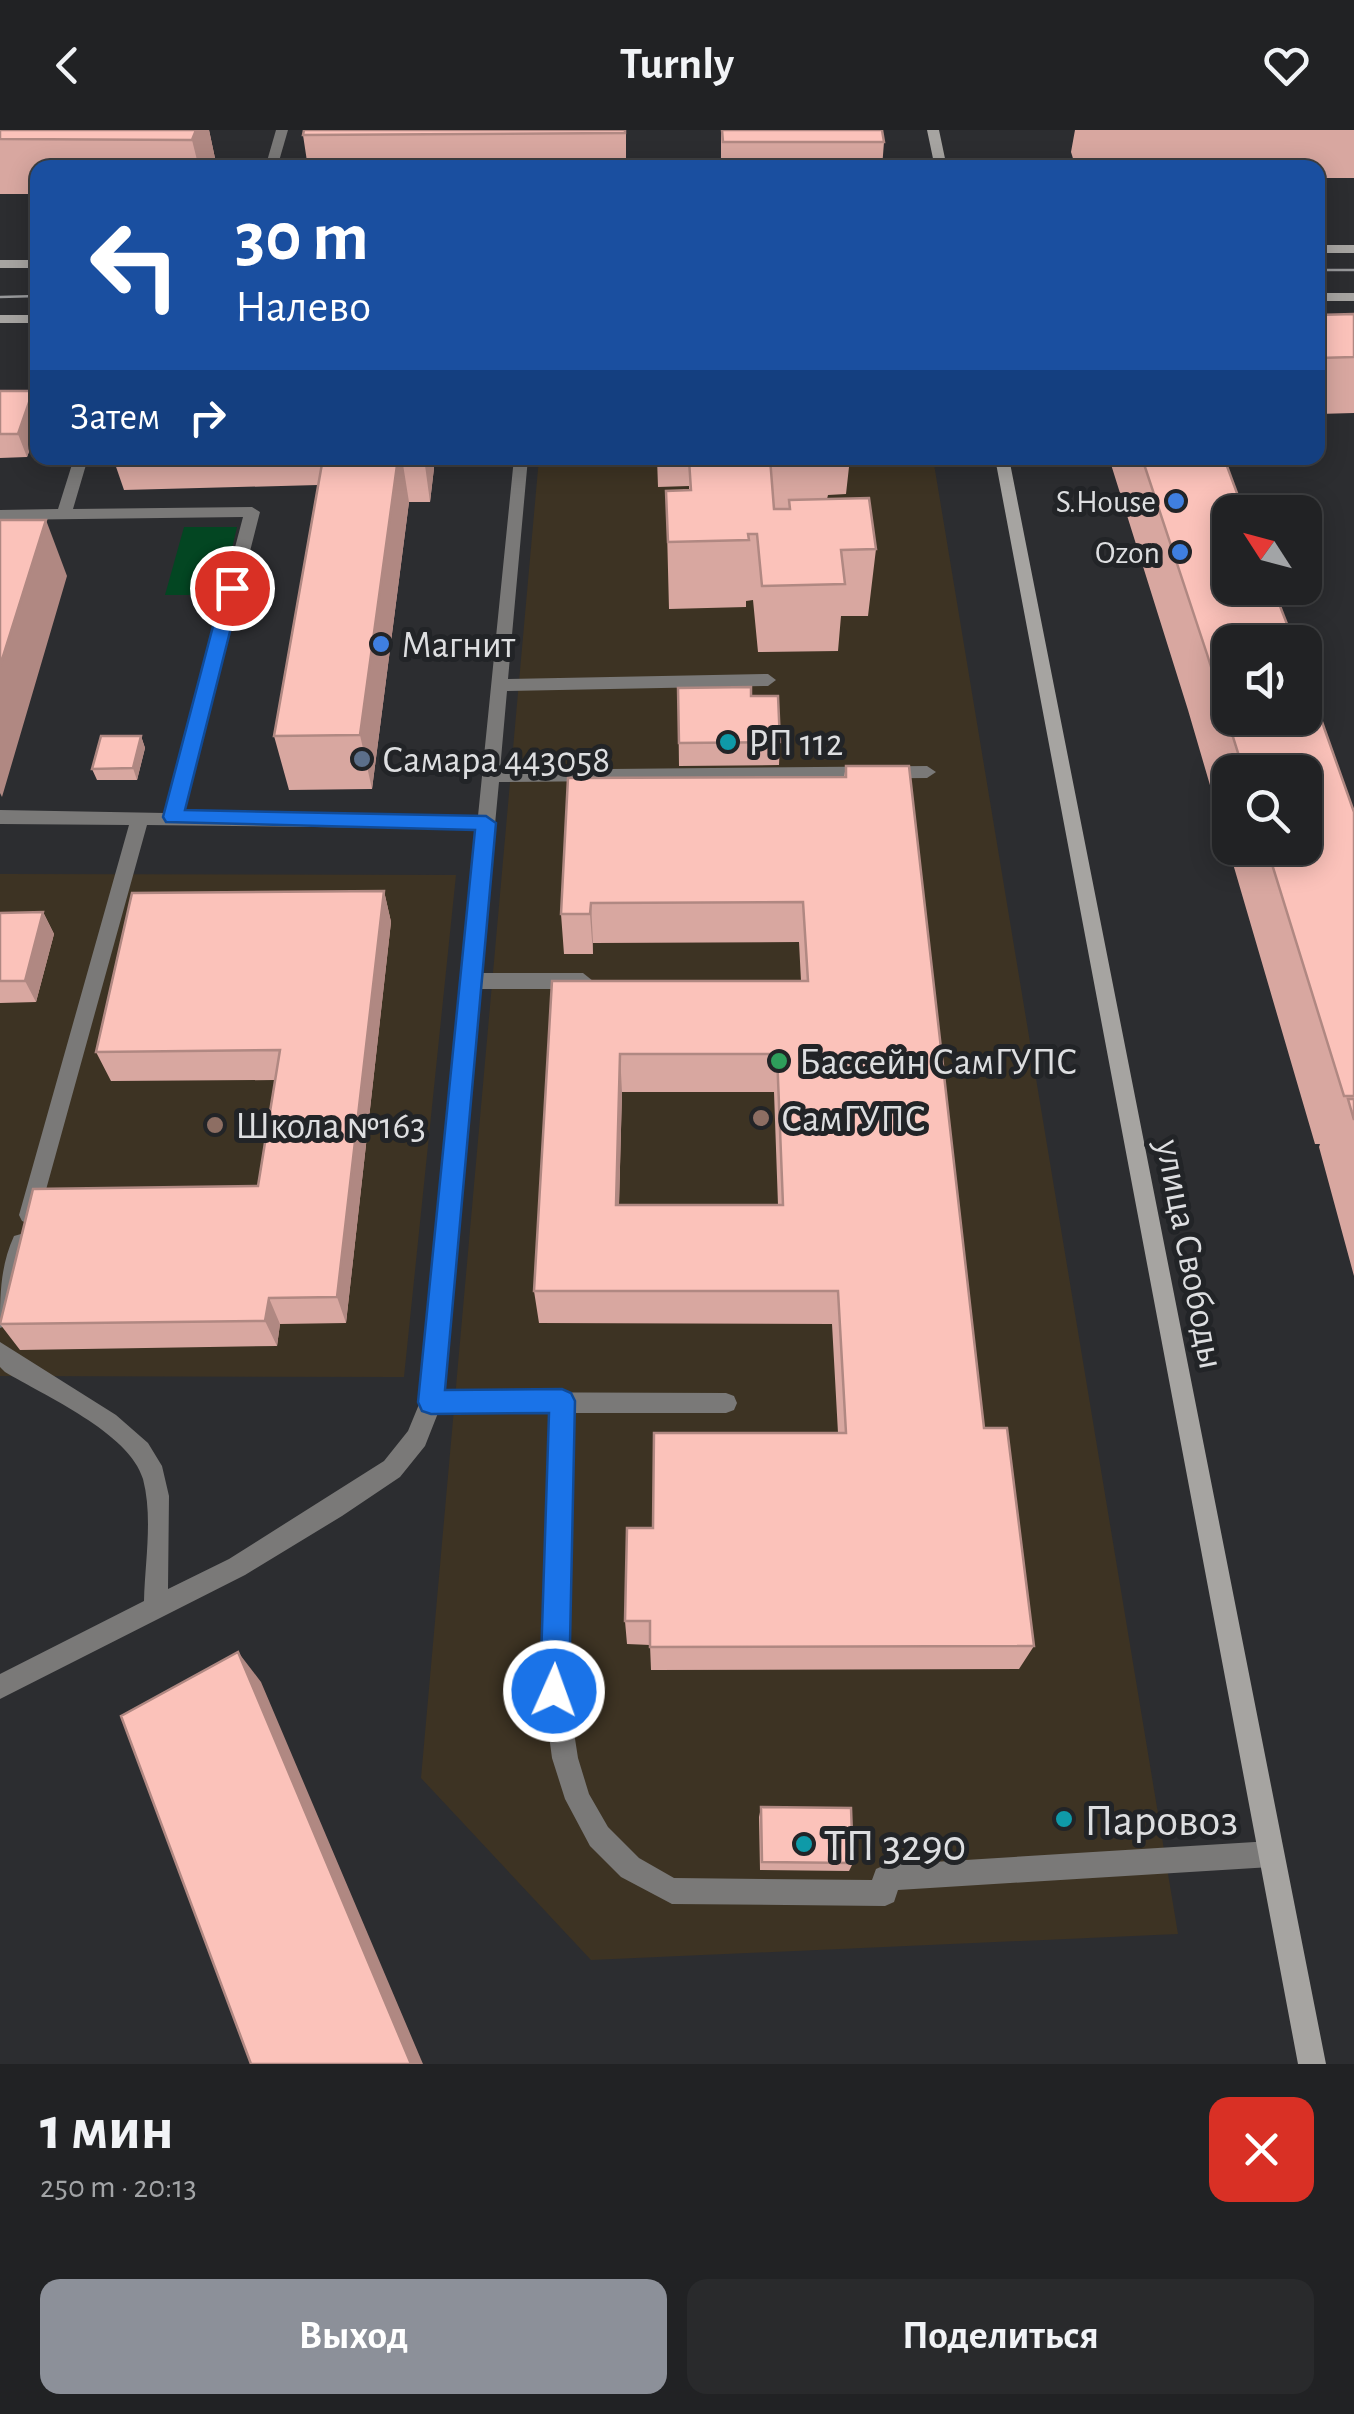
<!DOCTYPE html>
<html lang="ru">
<head>
<meta charset="utf-8">
<style>
  :root { --surface:#212224; --page:#292a2c; --text:#f1f3f6; --muted:#a2a4a6; --line:#3e3f41; --accent:#8c9099 }
  body { margin:0; font-family:"Alegreya Sans",sans-serif; background:var(--page); color:var(--text); height:100vh; display:flex; flex-direction:column; font-size:38px; white-space:nowrap }
  * { box-sizing:border-box; margin:0 }
  p { font-size:32px; color:var(--muted) }
  .icon { flex:none; width:55px; height:55px; fill:none; stroke:currentColor; stroke-width:2; stroke-linecap:round; stroke-linejoin:round }
  .map { position:relative; height:1934px; overflow:hidden }
  .drawer { display:flex; flex-direction:column; background:var(--surface); flex:1 }
  .drawer>* { flex:none }
  .banner { position:absolute; left:30px; top:30px; width:1295px; height:305px; border-radius:20px; box-shadow:0 5px 25px #0003,0 0 0 2px var(--line); background:#1a4fa0; color:#fff; overflow:hidden }
  .needle { width:65px; rotate:306deg }
  .tools { position:absolute; left:1212px; top:365px; display:grid; gap:20px }
  .tools a { display:grid; place-items:center; width:110px; height:110px; border-radius:20px; background:var(--surface); box-shadow:0 5px 25px #0003,0 0 0 2px var(--line); font-size:50px }
  .pin { position:absolute; display:grid; place-items:center; width:85px; height:85px; color:#fff; margin:-42px; border:5px solid #fff; border-radius:50%; box-shadow:0 2px 10px #0007 }
  .me { position:absolute; width:110px; margin:-55px; rotate:2deg; stroke-linejoin:round; filter:drop-shadow(0 0 8px #0008) }
  .turn { display:flex; align-items:center; gap:35px; height:210px; padding:0 40px; font-size:45px }
  .turn .icon { width:130px; height:130px; stroke-width:2.5 }
  .turn b { display:block; font-size:70px; line-height:85px }
  .then { display:flex; align-items:center; height:95px; padding:0 40px; background:#0003; gap:20px; font-size:38px }
  .round { display:grid; place-items:center; flex:none; width:105px; height:105px; border-radius:20px; background:var(--page) }
  .summary { display:flex; align-items:center; justify-content:space-between; height:170px; padding:0 40px }
  h1 { font-size:60px; font-weight:700; line-height:75px }
  .button { display:flex; gap:20px; margin-top:auto; padding:20px 40px }
  .button a { flex:1; height:115px; border-radius:20px; background:var(--accent); color:#fff; font-size:40px; font-weight:700; line-height:115px; text-align:center }
  .button a+a { background:var(--page); color:var(--text) }
  header { display:flex; justify-content:space-between; align-items:center; height:130px; padding:0 40px; background:var(--surface); font-size:45px; font-weight:700 }
  .map>svg:first-child { display:block }
  .education { fill:#3d3323 }
  .green { fill:#034622 }
  .lines { fill:none; stroke-linecap:round; stroke-linejoin:round }
  .service { fill:#7a7978; fill-rule:evenodd }
  .minor { fill:#7a7978; fill-rule:evenodd }
  .secondary { fill:#a6a4a1; fill-rule:evenodd }
  .tram { stroke:#97989a; stroke-width:2.5 }
  .wall { fill:#d8a7a0; fill-rule:evenodd }
  .shaded-wall { fill:#b08882 }
  .building { fill:#fbc2ba; stroke:#b08882; stroke-width:2.5; fill-rule:evenodd }
  .route { fill:#1a73e8; stroke:#114b97; stroke-width:2.5 }
  .shop-dot { fill:#3f7fe0; stroke:#222427; stroke-width:4 }
  .culture-dot { fill:#0f9aa8; stroke:#222427; stroke-width:4 }
  .service-dot { fill:#5c6f8a; stroke:#222427; stroke-width:4 }
  .leisure-dot { fill:#2e9e5b; stroke:#222427; stroke-width:4 }
  .education-dot { fill:#8d6e63; stroke:#222427; stroke-width:4 }
  .labels { text-anchor:middle; stroke-width:10; stroke-linejoin:round; paint-order:stroke }
  .far-poi-label { font-size:32px; fill:#dddee0; stroke:#222427; text-anchor:end }
  .poi-label { font-size:38px; fill:#dddee0; stroke:#222427; text-anchor:start }
  .street-label { font-size:38px; fill:#dddee0; stroke:#222427 }
  .near-poi-label { font-size:45px; fill:#dddee0; stroke:#222427; text-anchor:start }
</style>
</head>
<body>
<header><svg class="icon" aria-label="back" viewBox="0 0 24 24"><path d="M15 5l-7 7 7 7"/></svg>Turnly<svg class="icon" aria-label="heart" viewBox="0 0 24 24"><path d="M12 20l-8-8c-3-5 5-10 8-4 3-6 11-1 8 4z"/></svg></header>
<div class="map">
<svg width="1354" height="1934" viewBox="0 0 1354 1934">
  <rect width="100%" height="100%" fill="#2c2d30"/>
  <path class="education" d="M539,328H933L1178,1804L591,1830L421,1648Z
    M0,744L456,745L404,1247L0,1246Z"/>
  <path class="green" d="M184,397H237L221,465H165Z"/>
  <g class="lines">
    <path class="service" d="M74,328H88L73,379L252,377L260,382L183,683L478,686L514,328H528L508,549L768,544L776,550L768,556L507,561L500,640L927,636L936,642L927,648L499,652L481,843H583L593,851L583,859H480L443,1262L726,1263L734,1266L737,1273L734,1280L726,1283H573L568,1491L571,1583L578,1628L589,1664L608,1697L639,1728L674,1748L872,1750L876,1739L885,1735L1271,1711L1280,1715L1284,1724L1280,1733L1271,1737L898,1760L894,1772L885,1776L672,1774L621,1747L590,1716L565,1669L552,1628L546,1583L544,1491L550,1283H438L425,1316L400,1347L342,1386L245,1445L0,1569V1544L144,1471C145,1431 153,1388 143,1349C130,1303 43,1265 5,1242L0,1237V1212L116,1285L148,1313L162,1336L169,1366L168,1459L229,1429L384,1331L408,1301L420,1272L477,699L147,695L39,1085L36,1091L29,1094L22,1091L19,1085L129,695L0,694V680L165,683L243,387L0,390V380L58,379Z
      M21,1104L28,1106L32,1113L11,1188L8,1195L0,1198C0,1166 0,1137 14,1106Z"/>
    <path class="minor" d="M276,0H288L277,38H265Z"/>
    <path class="secondary" d="M927,0H939L947,38H935Z
      M1318,115H1354V123H1318Z
      M0,130H38V138H0Z
      M1318,163H1354V171H1318Z
      M0,185H38V193H0Z
      M995,328H1009L1326,1934H1298Z"/>
    <path class="tram" d="M1318,140H1354
      M0,167L38,166"/>
  </g>
  <path class="wall" d="M0,0H209L216,33L215,38H38V64H0Z
    M304,0H626V38H308L303,5Z
    M721,0H882L884,12L882,38H721Z
    M1075,0H1354V48H1318V38H1076L1071,22Z
    M1354,184V283L1318,284V185Z
    M0,261L38,273V297L27,327L0,328Z
    M113,328H432L434,338L430,372H409L372,659L289,660L274,606L318,355L124,360Z
    M657,328H850L846,364L828,365L827,369L876,419L868,486H841L838,521L758,522L753,470L746,471V477L669,479L666,361L689,360V356L658,357Z
    M1109,328H1224L1354,682V1146L1319,1017L1320,1014H1315L1188,580ZM1230,642H1305V718H1230Z
    M678,558L751,566L780,612L779,635L679,636Z
    M141,606L145,618L137,650H97L92,639Z
    M846,636L984,1298L1034,1516L1019,1539L651,1540L650,1515L627,1514L625,1491L653,1398L838,1303L832,1194L539,1193L534,1161L552,851H801L799,812L593,813V824H564L561,784L844,647ZM622,962H774L778,1075H619Z
    M384,761L391,792L346,1193L280,1194L277,1216L20,1220L0,1194L258,1056L275,950L111,951L96,922Z
    M43,782L54,804L36,872L0,873V783Z
    M761,1677L853,1733L849,1741L760,1740L759,1687Z"/>
  <path class="shaded-wall" d="M196,0H209L216,33L215,38H199L192,10Z
    M33,261L38,273V297L27,327L18,304Z
    M398,328H402L409,372L372,659L360,605Z
    M424,328H432L434,338L430,372Z
    M46,390L67,446L2,667L0,663V536Z
    M141,606L145,618L137,650L133,638Z
    M384,761L391,792L346,1193L337,1167Z
    M591,773L593,813V824L590,784Z
    M43,782L54,804L36,872L25,851Z
    M620,924L622,962L618,1110L616,1075Z
    M269,1168L280,1194L277,1216L265,1191Z
    M238,1522L261,1552L423,1934H411Z"/>
  <path class="building" d="M0,0H196L192,10L0,9Z
    M304,0H625V3L303,5Z
    M722,0H882L884,12H723Z
    M1354,184V227L1318,228V185Z
    M0,261H33L18,304H0Z
    M323,328H398L360,605L274,606Z
    M753,328H770L774,379H790L789,370L869,368L876,419L841,420L845,454L762,456L757,404H748L749,410L668,412L666,361L691,360L689,330L753,329Z
    M1142,328H1224L1244,382H1230V458H1273L1294,512H1230V588H1305V544L1354,682V966H1344L1267,718H1305V642H1244L1207,524Z
    M0,390H46L0,536Z
    M751,557V566H778L780,612L679,613L678,558Z
    M101,606H141L133,638L92,639Z
    M846,636H909L984,1298H1007L1034,1516L650,1517V1491H625L627,1398H653L654,1303H846L838,1161H534L552,851H808L803,772L591,773L590,784H561L568,648L846,647ZM620,924H777L783,1075H616Z
    M384,761L337,1167L269,1168L265,1191L0,1194L33,1059L258,1056L280,920L96,922L132,763Z
    M43,782L25,851H0V783Z
    M1348,969H1354V990Z
    M238,1522L411,1934H251L121,1586Z
    M761,1677L851,1678L853,1733L762,1732Z"/>
  <path class="route" d="M232,453L241,458L185,680L486,686L496,693L445,1260L562,1259L571,1263L575,1271L569,1561L564,1571L554,1575L545,1571L540,1561L549,1283L431,1284L422,1281L418,1272L475,700L166,692L163,687L223,458Z"/>
  <g class="shop-dot">
    <circle cx="1176" cy="371" r="10"/>
    <circle cx="1180" cy="422" r="10"/>
    <circle cx="381" cy="514" r="10"/>
  </g>
  <g class="culture-dot">
    <circle cx="728" cy="612" r="10"/>
    <circle cx="1064" cy="1689" r="10"/>
    <circle cx="804" cy="1714" r="10"/>
  </g>
  <circle class="service-dot" cx="362" cy="629" r="10"/>
  <circle class="leisure-dot" cx="779" cy="931" r="10"/>
  <g class="education-dot">
    <circle cx="761" cy="988" r="10"/>
    <circle cx="215" cy="995" r="10"/>
  </g>
  <g class="labels">
    <g class="far-poi-label">
      <text x="1156" y="382">S.House</text>
      <text x="1160" y="433">Ozon</text>
    </g>
    <g class="poi-label">
      <text x="401" y="527">Магнит</text>
      <text x="748" y="625">РП 112</text>
      <text x="382" y="642">Самара 443058</text>
      <text x="799" y="944">Бассейн СамГУПС</text>
      <text x="781" y="1001">СамГУПС</text>
      <text x="235" y="1008">Школа №163</text>
    </g>
    <g class="street-label">
      <text transform="translate(1191 1124) rotate(79)" y="13">улица Свободы</text>
    </g>
    <g class="near-poi-label">
      <text x="1084" y="1705">Паровоз</text>
      <text x="824" y="1730">ТП 3290</text>
    </g>
  </g>
</svg>
<div class="tools">
<a><svg class="needle" viewBox="-14 -14 28 28"><path d="M0-13l5 13h-10z" fill="#e53935"/><path d="M0 13l5-13h-10z" fill="#a2a4a6"/></svg></a>
<a><svg class="icon" aria-label="sound" viewBox="0 0 24 24"><path d="M4 9h4l5-4v14l-5-4H4zM17 9q2 3 0 6"/></svg></a>
<a><svg class="icon" aria-label="search" viewBox="0 0 24 24"><circle cx="10" cy="10" r="6"/><path d="M15 15l6 6"/></svg></a>
</div>
<div class="pin" style="left:232px;top:458px;background:#d93025"><svg class="icon" aria-label="arrive" viewBox="0 0 24 24"><path d="M6 21V4h12l-3 4 3 4H6"/></svg></div>
<svg class="me" style="left:554px;top:1561px" viewBox="-20 -20 40 40"><circle r="17" fill="#1a73e8" stroke="#fff" stroke-width="3"/><path d="M0-11L8 9 0 5-8 9z" fill="#fff"/></svg>
<div class="banner">
<div class="turn"><svg class="icon" aria-label="left" viewBox="0 0 24 24"><path d="M17 20v-9H6M10 6l-5 5 5 5"/></svg><div><b>30 m</b>Налево</div></div>
<div class="then">Затем<svg class="icon" aria-label="right" viewBox="0 0 24 24"><path d="M7 20v-9h11M14 6l5 5-5 5"/></svg></div>
</div>
</div>
<section class="drawer">
<div class="summary"><div><h1>1 мин</h1><p>250 m · 20:13</p></div><a class="round" style="background:#d93025;color:#fff"><svg class="icon" aria-label="close" viewBox="0 0 24 24"><path d="M6 6l12 12M18 6L6 18"/></svg></a></div>
<div class="button"><a>Выход</a><a>Поделиться</a></div>
</section>
</body>
</html>
